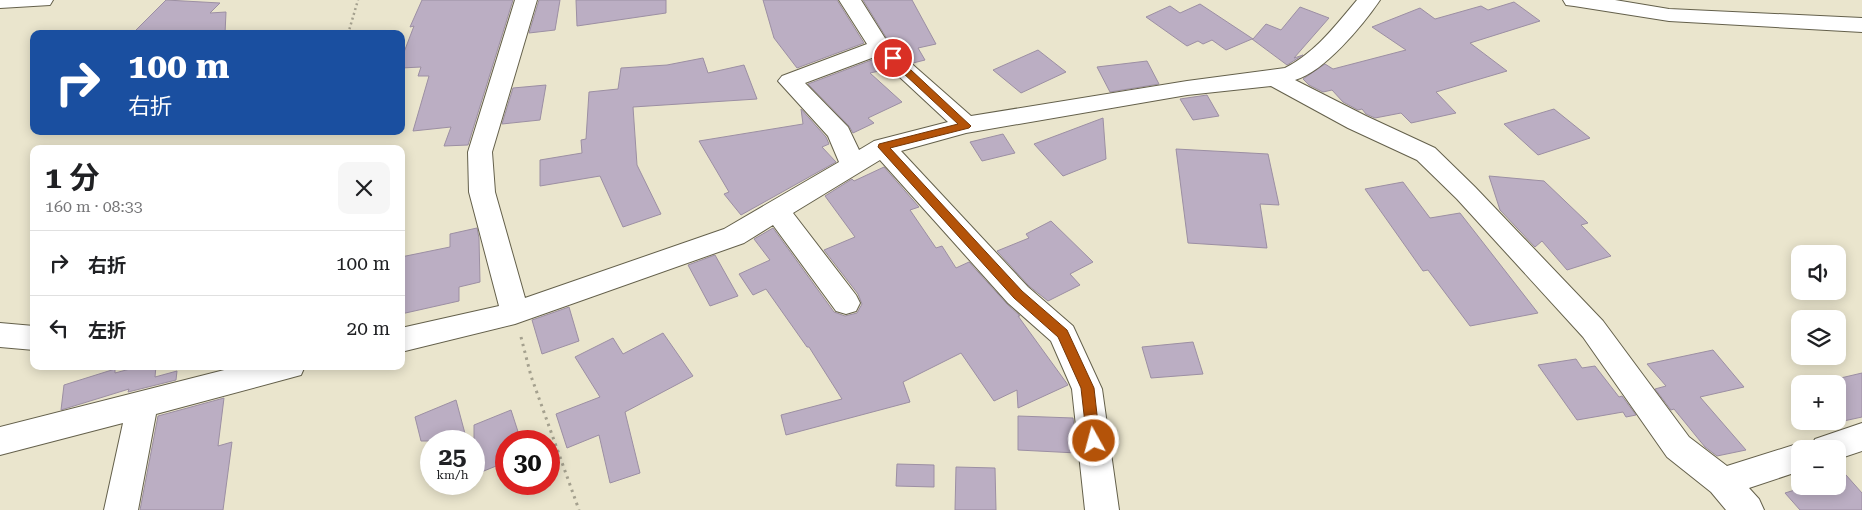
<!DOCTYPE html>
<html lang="ja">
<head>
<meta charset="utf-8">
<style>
  :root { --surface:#fff; --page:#f6f6f6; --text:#202124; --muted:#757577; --line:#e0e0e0 }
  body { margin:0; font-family:"Roboto Serif","Noto Sans JP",serif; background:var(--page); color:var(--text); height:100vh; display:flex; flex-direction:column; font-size:19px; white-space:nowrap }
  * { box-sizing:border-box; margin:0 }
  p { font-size:16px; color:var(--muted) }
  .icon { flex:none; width:28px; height:28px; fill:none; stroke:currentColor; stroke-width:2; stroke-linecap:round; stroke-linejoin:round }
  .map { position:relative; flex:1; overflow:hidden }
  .side { position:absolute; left:30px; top:145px; width:375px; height:225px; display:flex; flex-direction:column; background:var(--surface); border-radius:10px; box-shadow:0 2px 12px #0003 }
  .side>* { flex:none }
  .guide { position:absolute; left:30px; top:30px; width:375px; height:105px; border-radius:10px; box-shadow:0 2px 12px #0003; background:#1a4fa0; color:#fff; overflow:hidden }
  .buttons { position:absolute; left:1791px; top:245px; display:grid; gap:10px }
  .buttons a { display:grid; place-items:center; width:55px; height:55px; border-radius:10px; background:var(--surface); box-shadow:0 2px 12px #0003; font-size:25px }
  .speed { position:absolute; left:420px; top:430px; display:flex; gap:10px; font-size:25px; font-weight:700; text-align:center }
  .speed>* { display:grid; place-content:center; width:65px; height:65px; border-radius:50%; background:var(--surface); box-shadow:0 2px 12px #0003; line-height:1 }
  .speed small { font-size:12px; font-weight:400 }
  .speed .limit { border:8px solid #d22; background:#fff; color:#111 }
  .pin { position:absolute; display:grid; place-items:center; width:42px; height:42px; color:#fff; margin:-21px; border:2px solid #fff; border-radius:50%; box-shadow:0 1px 5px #0007 }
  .me { position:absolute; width:55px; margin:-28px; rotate:353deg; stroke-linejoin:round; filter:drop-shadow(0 0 4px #0008) }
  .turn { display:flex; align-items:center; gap:18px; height:105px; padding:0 15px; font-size:22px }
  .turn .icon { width:65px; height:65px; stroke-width:2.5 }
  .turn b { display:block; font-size:35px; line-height:42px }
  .round { display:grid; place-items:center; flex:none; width:52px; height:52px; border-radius:10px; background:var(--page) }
  .summary { display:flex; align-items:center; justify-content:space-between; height:85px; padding:0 15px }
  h1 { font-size:30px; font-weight:700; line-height:38px }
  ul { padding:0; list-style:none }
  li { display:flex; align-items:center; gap:15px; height:65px; padding:0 15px; border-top:1px solid var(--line) }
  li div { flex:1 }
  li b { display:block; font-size:19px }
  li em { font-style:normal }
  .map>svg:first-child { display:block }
  .building { fill:#bbaec3; stroke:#9c8fa3 }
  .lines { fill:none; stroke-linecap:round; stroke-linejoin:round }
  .street-casing { stroke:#64604b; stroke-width:2 }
  .path-far1 { stroke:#a4a08e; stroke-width:2.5; stroke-dasharray:2 3; stroke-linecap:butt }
  .path { stroke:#a4a08e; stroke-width:3; stroke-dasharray:2.5 4.5; stroke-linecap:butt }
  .street { fill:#fff; fill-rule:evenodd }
  .route { fill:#b45309; stroke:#753606 }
</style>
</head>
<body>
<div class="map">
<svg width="1862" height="510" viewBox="0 0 1862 510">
  <rect width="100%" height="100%" fill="#eae5cd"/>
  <path class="building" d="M166,0L220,3L210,13L226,12L225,34H132Z
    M422,0H513L468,145L444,146L451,127L413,131L429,76H418L421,67L401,68V60L414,26L410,27Z
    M539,0H560L555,30L529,33Z
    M576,0H666V13L577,26Z
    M763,0H837L864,43L797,68L774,38Z
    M863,0H912L936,44L918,48L925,60L913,63L889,42Z
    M1514,2L1540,21L1470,43L1507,71L1436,92L1456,113L1411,123L1401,113L1375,118L1366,114L1362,109L1358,110L1343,102L1332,90L1323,92L1309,85L1303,79L1325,64L1333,69L1406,50L1372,27L1420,8L1435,19L1481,6L1488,10Z
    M1200,4L1253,39L1266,24L1281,30L1300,7L1329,18L1294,58L1303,55L1287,65L1252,39L1226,50L1212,40L1203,44L1198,41L1187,46L1146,17L1170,6L1180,13Z
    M1038,50L1066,72L1021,93L993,70Z
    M703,58L708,73L744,65L757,99L633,107L637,165L661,214L623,227L600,176L540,186V160L582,153L581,140L586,139L589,92L618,89L621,68L667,65Z
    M877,58L888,69L870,73L902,102L868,118L874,123L853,133L849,126L808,84Z
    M1147,61L1159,84L1110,92L1097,67Z
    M546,85L540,120L502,124L513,88Z
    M1207,95L1219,116L1193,120L1180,99Z
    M801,109L826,137L829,144L822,147L836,162L741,215L724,194L729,192L699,141L803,124Z
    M1554,109L1590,138L1538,155L1504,124Z
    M1103,118L1106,159L1063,176L1034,144Z
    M1003,134L1015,153L982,161L970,142Z
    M1176,149L1268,154L1279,205L1260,204L1267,248L1188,243Z
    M884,167L919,207L910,210L936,248L942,246L956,268L969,262L1007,304L1020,316H1018L1068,385L1018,408L1017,390L994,401L961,353L903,382L910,402L786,435L781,415L842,399L809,347H807L766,289L753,295L739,274L770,260L754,239L773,228L834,312L845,316L857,313L862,304L858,294L824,250L855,237L825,196L852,179L854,181Z
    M1489,176L1544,181L1588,223L1581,225L1611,256L1567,270L1542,241L1535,247L1500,210Z
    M1403,182L1430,218L1460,213L1538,313L1470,326L1428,270L1423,271L1365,189Z
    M1051,221L1093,262L1070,274L1080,285L1048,301L1029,286L997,251L1029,238L1026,234Z
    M477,228L479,238L480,282L459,287V301L401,314V257L450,247V234Z
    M715,255L738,296L710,306L688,265Z
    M569,307L579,341L542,354L532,320Z
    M663,333L693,376L625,412L640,473L610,483L599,435L567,448L556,414L600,397L575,357L613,338L623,354Z
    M1193,342L1203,374L1151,378L1142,347Z
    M1713,350L1744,387L1700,397L1746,450L1717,456L1705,447L1674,409L1671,410L1655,389L1666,386L1647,364Z
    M1576,359L1582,368L1595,366L1619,397L1622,396L1636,415L1626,417L1623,412L1577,420L1538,365Z
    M141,366H156L155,377L177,371L176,380L128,392L129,389L61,410L64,385L115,369V373Z
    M1862,373V417L1830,424L1827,421H1838V384H1815Z
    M224,398L218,446L232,442L223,510H140L158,416Z
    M456,400L467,441H421L415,417Z
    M511,410L521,441H506V462L474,475V425Z
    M1018,416L1073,418L1077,453L1018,450Z
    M897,464L934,465V487L896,486Z
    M1838,466L1862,493V510H1800L1785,493L1808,486H1838Z
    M956,467L995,468L996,510H955Z"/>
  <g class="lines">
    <g class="street-casing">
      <path id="street" d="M0,0H53L50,5L0,8Z
        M515,0H537L492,152L495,192L525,298L724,229L839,162L828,136L778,81L782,76L867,44L839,0H861L888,43L971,116L1187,81L1285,68C1315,53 1336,25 1357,0H1380C1363,25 1324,72 1295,80L1366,116L1435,148L1475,187L1603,321L1689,437L1727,466L1800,443L1811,447L1815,439L1862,423V451L1838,459V449H1800V471L1749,488L1759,499L1764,510H1726L1711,492L1667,457L1583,337L1457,199L1417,160L1348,128L1271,86L1187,95L966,133L901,151L1028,287L1073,326L1102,389L1119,510H1085L1072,389L1051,341L1008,303L880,160L793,213L856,295L860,303L856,311L846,314L836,311L773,225L744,243L515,324L401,352V328L499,306L469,192L468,152ZM877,56L948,122L874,141L859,150L848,127L805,83Z
        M1563,0H1615L1669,9L1862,18V32L1669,21L1574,6L1566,5Z
        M0,323L34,326V350L0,347Z
        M240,366H305L301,375L290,378L156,414L138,510H104L123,423L0,455V427Z"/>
    </g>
    <path class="path-far1" d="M348,34L358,0"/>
    <path class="path" d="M521,337L531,376L579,510"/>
    <use href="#street" class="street"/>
  </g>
  <path class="route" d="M893,55L896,56L971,126L969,128L890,148L1022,291L1067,330L1094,388L1100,441L1098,445L1094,446L1089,445L1087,441L1081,388L1058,337L1014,298L878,147L879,144L958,124L889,60L888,58Z"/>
</svg>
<div class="buttons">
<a><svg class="icon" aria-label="sound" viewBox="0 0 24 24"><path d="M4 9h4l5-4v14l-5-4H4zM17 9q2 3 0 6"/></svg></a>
<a><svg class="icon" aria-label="layers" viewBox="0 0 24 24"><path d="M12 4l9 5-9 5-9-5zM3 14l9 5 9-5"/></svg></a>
<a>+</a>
<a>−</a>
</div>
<div class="speed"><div>25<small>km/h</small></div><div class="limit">30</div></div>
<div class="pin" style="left:893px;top:58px;background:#d93025"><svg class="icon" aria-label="arrive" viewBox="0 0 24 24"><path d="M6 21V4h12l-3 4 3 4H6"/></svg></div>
<svg class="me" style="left:1094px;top:441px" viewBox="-20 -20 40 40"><circle r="17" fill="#b45309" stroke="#fff" stroke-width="3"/><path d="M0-11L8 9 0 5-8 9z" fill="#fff"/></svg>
<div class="guide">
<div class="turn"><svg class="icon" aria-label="right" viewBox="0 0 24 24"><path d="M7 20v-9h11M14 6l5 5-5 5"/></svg><div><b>100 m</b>右折</div></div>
</div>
<section class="side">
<div class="summary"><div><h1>1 分</h1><p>160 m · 08:33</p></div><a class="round"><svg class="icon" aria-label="close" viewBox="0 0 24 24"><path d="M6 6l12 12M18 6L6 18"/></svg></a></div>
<ul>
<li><svg class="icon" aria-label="right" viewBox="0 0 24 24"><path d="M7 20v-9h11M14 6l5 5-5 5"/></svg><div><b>右折</b></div><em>100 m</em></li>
<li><svg class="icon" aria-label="left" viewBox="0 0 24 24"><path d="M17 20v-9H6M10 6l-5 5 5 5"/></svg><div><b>左折</b></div><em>20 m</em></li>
</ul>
</section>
</div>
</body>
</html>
